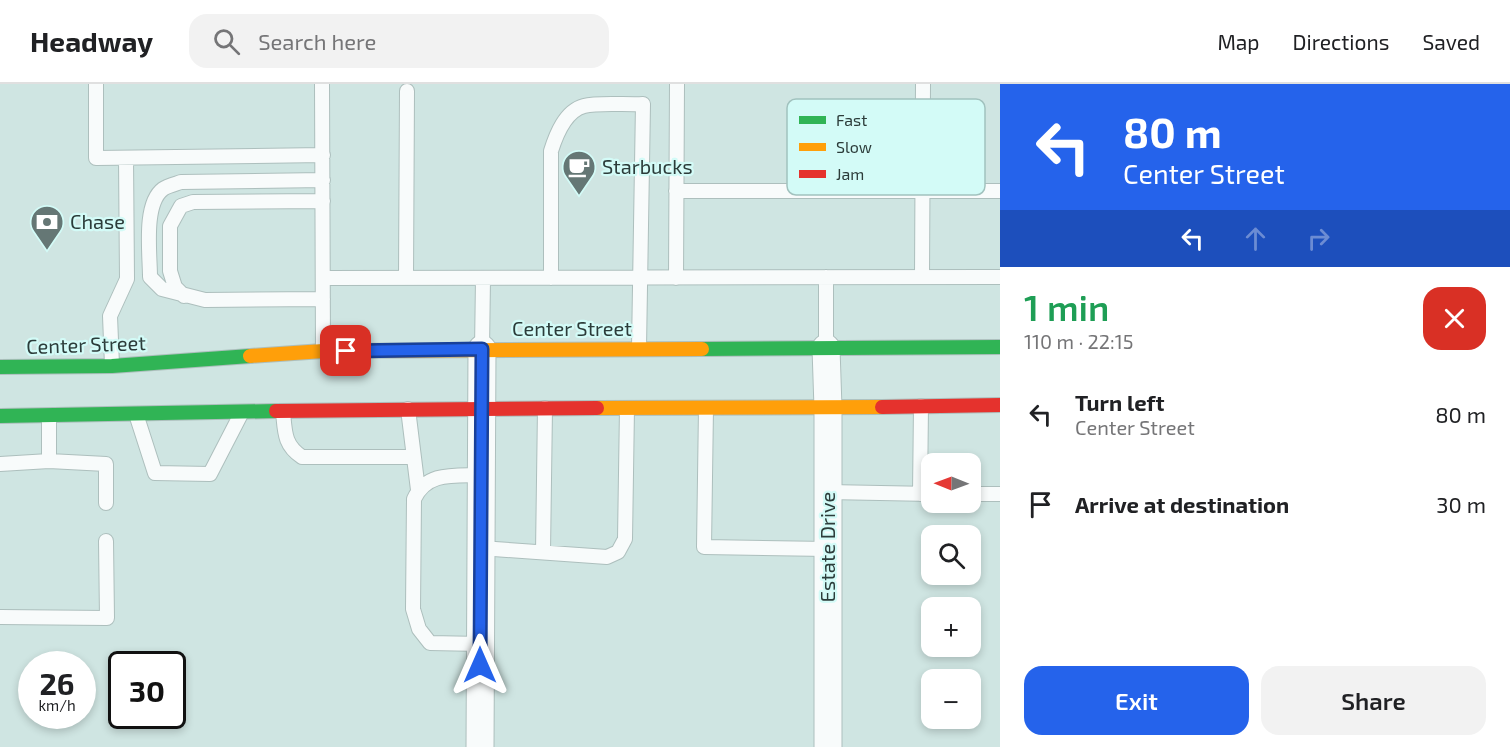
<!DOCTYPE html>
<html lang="en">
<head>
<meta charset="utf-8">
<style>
  :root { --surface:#fff; --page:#f2f2f2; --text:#202124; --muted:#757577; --line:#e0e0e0; --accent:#2563eb }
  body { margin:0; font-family:"Exo 2",sans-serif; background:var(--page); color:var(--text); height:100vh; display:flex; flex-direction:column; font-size:22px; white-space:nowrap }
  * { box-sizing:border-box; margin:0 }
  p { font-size:20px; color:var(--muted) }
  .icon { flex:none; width:33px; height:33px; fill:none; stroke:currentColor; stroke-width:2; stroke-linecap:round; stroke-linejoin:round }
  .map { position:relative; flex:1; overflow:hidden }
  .drawer { display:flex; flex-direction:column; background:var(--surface); width:510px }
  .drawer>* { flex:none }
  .top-card { background:#2563eb; color:#fff; overflow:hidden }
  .needle { width:39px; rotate:271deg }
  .buttons { position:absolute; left:921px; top:369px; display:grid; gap:12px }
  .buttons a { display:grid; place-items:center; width:60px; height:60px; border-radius:12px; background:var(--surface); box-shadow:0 3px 9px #0003; font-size:30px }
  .speed { position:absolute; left:18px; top:567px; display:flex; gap:12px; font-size:30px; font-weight:700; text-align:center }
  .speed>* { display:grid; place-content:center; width:78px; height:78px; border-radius:50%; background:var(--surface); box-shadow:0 3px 9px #0003; line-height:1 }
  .speed small { font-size:15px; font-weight:400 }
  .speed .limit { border:3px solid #111; border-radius:9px; background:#fff; color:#111 }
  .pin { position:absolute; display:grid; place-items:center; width:51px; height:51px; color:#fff; margin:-26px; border-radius:12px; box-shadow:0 3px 9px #0006 }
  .me { position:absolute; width:66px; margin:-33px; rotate:0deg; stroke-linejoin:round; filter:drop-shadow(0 0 4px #0008) }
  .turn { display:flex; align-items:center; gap:21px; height:126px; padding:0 24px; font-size:27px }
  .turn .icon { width:78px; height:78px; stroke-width:2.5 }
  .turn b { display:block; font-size:42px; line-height:51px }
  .lanes { display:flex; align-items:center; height:57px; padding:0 24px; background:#0003; justify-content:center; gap:30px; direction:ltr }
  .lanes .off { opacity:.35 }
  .round { display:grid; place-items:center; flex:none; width:63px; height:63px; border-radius:18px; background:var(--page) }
  .overview { display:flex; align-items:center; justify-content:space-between; height:102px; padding:0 24px }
  h1 { font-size:36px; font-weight:600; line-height:45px; color:#1e9e55 }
  .button { display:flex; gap:12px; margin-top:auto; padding:12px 24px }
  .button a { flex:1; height:69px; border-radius:18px; background:var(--accent); color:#fff; font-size:24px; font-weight:600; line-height:69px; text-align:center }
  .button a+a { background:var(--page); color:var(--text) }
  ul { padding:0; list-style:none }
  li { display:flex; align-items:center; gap:18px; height:90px; padding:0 24px }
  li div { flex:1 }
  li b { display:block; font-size:22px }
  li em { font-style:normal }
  header { display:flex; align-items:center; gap:36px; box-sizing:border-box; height:84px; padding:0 30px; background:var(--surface); border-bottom:2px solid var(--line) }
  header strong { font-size:28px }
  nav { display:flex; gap:33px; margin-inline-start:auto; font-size:21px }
  .search { width:420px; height:54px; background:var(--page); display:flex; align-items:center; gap:15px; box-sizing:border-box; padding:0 21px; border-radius:18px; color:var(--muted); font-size:22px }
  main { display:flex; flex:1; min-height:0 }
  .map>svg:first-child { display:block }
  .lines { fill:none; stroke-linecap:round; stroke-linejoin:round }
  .lane-casing { stroke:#adbfbd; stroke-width:16 }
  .street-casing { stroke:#adbfbd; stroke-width:29 }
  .fast-casing { stroke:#adbfbd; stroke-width:16 }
  .slow-casing { stroke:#adbfbd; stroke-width:16 }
  .jam-casing { stroke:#adbfbd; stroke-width:16 }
  .lane { stroke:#f8fbfb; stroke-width:14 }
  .street { stroke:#f8fbfb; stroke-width:27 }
  .fast { stroke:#30b455; stroke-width:14 }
  .slow { stroke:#ff9f0a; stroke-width:14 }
  .jam { stroke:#e5322d; stroke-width:14 }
  .route-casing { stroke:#184099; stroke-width:15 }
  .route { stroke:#2563eb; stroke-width:10 }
  .labels { text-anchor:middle; stroke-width:4.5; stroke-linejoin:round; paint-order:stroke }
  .poi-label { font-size:20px; fill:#2c3c3a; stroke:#d3fbf7; text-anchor:start }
  .street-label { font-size:20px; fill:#2c3c3a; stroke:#d3fbf7 }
  .key { fill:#d3fbf7; stroke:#a1c2be; stroke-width:1.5 }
  .key-label { font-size:16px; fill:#2c3c3a }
</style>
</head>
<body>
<header>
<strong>Headway</strong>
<div class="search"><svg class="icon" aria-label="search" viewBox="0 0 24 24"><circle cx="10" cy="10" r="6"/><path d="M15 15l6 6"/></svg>Search here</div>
<nav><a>Map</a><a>Directions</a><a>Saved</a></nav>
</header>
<main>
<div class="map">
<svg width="1000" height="663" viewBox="0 0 1000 663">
  <rect width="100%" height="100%" fill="#cfe5e2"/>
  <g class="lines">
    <g class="lane-casing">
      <path id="lane" d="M96,0V74L323,71
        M322,0L323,267
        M323,96L181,98C175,100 167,102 163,105C143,120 150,170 150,193L162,205L205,216L323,215
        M676,107H1000
        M922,193L923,0
        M323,194L1000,193
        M406,194L407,7
        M551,194V67C556,51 565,27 584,22C598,18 627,21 643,20L639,264
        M676,194L677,0
        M184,212L175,203L170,187V142L181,122L193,118L323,117
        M826,264V193
        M482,265L483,195
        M112,281L110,232L127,195L126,74
        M706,324L704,463L828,465
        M408,325L418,406
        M283,328C285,348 284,361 302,373H414
        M136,330L155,389L210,390L242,328
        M49,377L106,380V419
        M0,380L49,377V332
        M828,408L932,410
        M920,410L921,322
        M970,410H1000
        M480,464L607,473L618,468L625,455L627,324
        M543,468L545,324
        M0,533L107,534L106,457
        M481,560L430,559L419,545L413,525L414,415C427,387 455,392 481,391"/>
    </g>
    <g class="street-casing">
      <path id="street" d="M826,264L828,324V663
        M480,663L482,265"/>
    </g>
    <g class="fast-casing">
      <path id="fast" d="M702,265L1000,263
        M0,283L112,282L250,272
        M0,332L276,327"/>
    </g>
    <g class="slow-casing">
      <path id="slow" d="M250,272L323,267L702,265
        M597,324L882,323"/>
    </g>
    <g class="jam-casing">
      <path id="jam" d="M882,323L1000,321
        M276,327L597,324"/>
    </g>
    <use href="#lane" class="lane"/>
    <use href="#street" class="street"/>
    <use href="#fast" class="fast"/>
    <use href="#slow" class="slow"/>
    <use href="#jam" class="jam"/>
  </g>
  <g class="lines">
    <g class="route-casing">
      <path id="route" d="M346,267L482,265L480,581"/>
    </g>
    <use href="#route" class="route"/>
  </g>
  <defs>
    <g id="cafe-pin" transform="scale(1.725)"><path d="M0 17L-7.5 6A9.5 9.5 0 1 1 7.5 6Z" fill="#657775" stroke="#d3fbf7"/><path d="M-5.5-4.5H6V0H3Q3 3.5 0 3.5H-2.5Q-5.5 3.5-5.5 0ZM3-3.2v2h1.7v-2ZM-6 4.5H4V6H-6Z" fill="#fff"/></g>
    <g id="bank-pin" transform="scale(1.725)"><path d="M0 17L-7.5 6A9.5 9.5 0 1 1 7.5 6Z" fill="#657775" stroke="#d3fbf7"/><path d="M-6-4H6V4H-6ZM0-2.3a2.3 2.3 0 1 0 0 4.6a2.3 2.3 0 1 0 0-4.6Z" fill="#fff"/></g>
  </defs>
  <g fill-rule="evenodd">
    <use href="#cafe-pin" x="579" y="83"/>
    <use href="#bank-pin" x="47" y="138"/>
  </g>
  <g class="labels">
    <g class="poi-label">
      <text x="602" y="90">Starbucks</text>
      <text x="70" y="145">Chase</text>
    </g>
    <g class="street-label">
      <text x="572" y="252">Center Street</text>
      <text transform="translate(86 261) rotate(-2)" y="7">Center Street</text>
      <text transform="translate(828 463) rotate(-90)" y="7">Estate Drive</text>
    </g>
  </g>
  <rect x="787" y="15" width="198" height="96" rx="9" class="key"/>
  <rect x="799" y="32" width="27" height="8" fill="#30b455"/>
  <rect x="799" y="59" width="27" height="8" fill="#ff9f0a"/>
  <rect x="799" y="86" width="27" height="8" fill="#e5322d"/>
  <g class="key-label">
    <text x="836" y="42">Fast</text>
    <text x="836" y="69">Slow</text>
    <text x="836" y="96">Jam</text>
  </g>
</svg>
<div class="buttons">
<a><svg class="needle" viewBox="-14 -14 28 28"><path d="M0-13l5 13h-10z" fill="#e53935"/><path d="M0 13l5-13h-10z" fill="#757577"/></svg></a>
<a><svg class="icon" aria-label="search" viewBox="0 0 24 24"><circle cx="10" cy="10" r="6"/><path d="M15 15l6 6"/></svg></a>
<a>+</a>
<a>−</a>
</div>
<div class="speed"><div>26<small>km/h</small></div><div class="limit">30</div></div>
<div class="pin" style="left:346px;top:267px;background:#d93025"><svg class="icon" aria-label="arrive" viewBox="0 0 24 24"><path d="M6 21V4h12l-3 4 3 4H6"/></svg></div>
<svg class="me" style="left:480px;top:581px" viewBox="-20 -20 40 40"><path d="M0-17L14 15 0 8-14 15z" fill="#2563eb" stroke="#fff" stroke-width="4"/></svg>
</div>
<section class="drawer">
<div class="top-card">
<div class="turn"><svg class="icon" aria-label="left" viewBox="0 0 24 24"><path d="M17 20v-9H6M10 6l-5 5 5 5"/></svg><div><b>80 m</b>Center Street</div></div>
<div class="lanes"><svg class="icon" aria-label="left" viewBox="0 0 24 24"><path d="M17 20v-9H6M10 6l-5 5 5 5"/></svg><svg class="icon off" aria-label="ahead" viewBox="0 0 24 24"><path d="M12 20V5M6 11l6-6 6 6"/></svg><svg class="icon off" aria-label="right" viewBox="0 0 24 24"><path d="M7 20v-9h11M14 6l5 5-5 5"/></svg></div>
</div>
<div class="overview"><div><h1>1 min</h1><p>110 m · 22:15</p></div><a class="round" style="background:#d93025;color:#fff"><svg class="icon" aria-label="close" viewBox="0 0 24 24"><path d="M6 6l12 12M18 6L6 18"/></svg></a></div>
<ul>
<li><svg class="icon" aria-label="left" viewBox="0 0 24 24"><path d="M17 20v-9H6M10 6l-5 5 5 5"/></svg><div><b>Turn left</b><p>Center Street</p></div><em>80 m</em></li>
<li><svg class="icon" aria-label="arrive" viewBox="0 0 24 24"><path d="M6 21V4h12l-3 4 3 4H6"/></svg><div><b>Arrive at destination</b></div><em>30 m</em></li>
</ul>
<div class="button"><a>Exit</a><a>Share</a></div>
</section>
</main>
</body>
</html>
